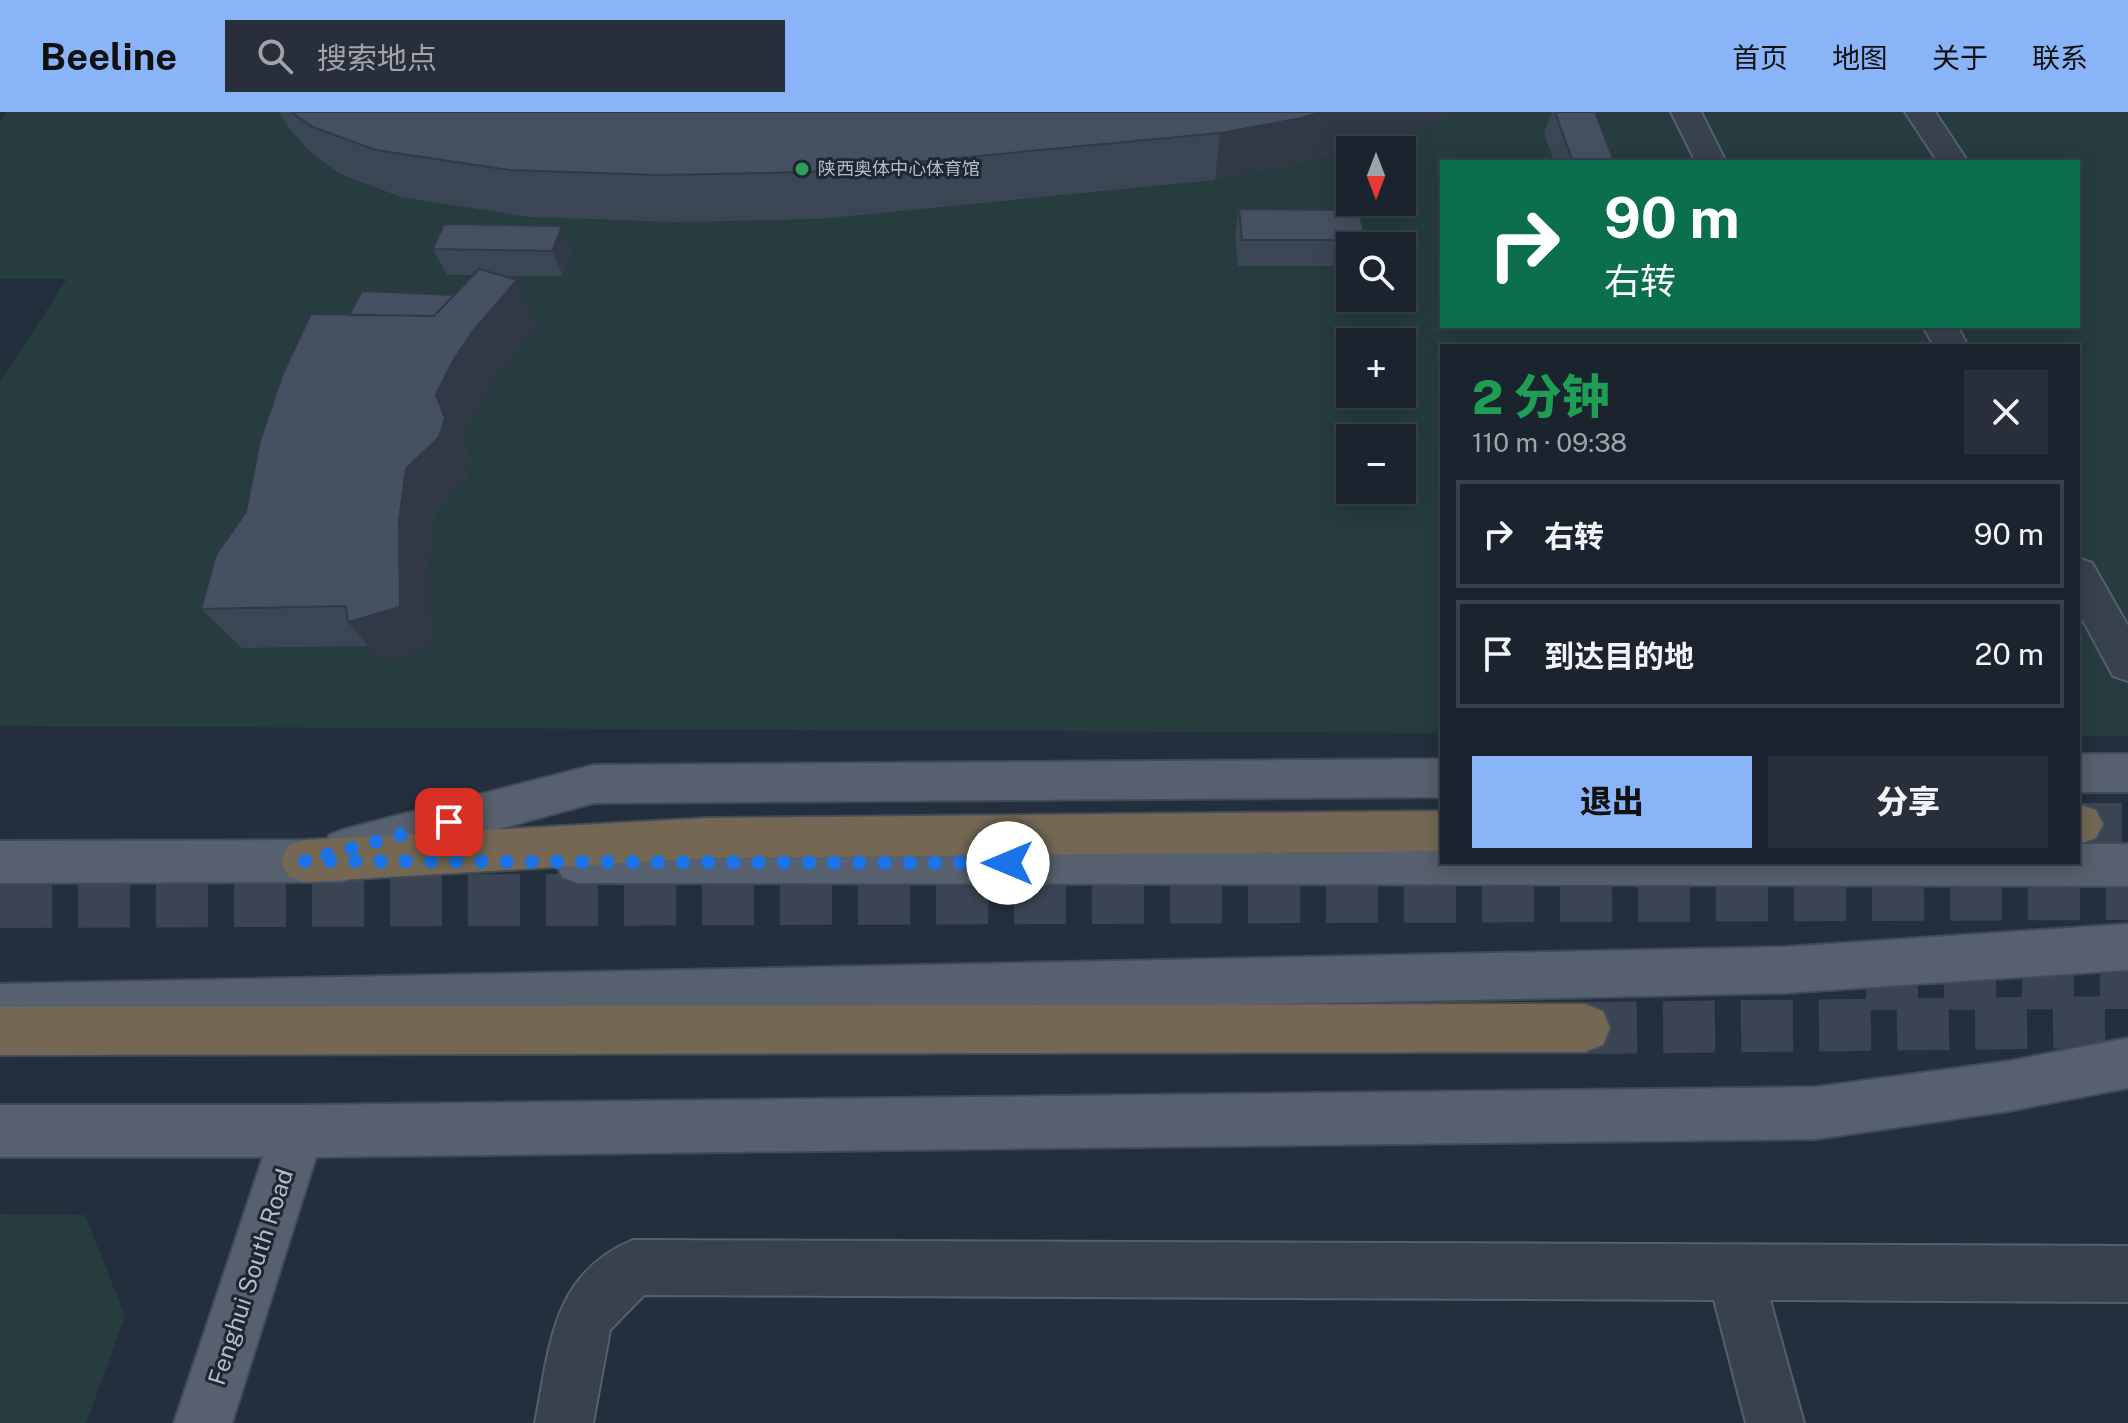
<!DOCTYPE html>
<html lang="zh">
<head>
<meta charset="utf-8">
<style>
  :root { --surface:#1b232e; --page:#282f3a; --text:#f1f3f6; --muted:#a0a4aa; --line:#39404a; --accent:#8ab4f8 }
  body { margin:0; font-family:"Public Sans","Noto Sans SC",sans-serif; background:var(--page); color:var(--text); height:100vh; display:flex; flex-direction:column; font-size:30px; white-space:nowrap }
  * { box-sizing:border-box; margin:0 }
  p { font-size:26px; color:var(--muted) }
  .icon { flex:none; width:44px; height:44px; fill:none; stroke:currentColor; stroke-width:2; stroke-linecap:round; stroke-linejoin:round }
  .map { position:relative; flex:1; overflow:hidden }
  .sheet { position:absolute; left:1440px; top:232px; width:640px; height:520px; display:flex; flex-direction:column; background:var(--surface); border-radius:0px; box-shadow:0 4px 20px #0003,0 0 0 2px var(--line) }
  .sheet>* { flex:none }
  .top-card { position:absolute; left:1440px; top:48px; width:640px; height:168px; border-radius:0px; box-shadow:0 4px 20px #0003,0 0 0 2px var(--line); background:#0b6e4f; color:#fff; overflow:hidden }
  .needle { width:52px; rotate:180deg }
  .buttons { position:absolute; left:1336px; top:24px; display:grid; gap:16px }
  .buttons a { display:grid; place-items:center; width:80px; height:80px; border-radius:0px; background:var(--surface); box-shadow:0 4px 20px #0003,0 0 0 2px var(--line); font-size:40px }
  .pin { position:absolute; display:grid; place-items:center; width:68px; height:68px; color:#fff; margin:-34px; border-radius:16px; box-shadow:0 4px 12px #0006 }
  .me { position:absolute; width:88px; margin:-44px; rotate:270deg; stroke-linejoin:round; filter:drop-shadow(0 0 6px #0008) }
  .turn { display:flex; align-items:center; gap:28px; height:168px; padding:0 32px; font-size:36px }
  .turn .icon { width:104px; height:104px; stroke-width:2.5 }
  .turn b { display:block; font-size:56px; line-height:68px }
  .round { display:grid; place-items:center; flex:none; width:84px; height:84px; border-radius:0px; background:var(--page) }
  .head { display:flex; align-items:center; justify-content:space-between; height:136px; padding:0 32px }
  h1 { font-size:48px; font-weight:800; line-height:60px; color:#1e9e55 }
  .cta { display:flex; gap:16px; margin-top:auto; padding:16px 32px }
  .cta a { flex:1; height:92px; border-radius:0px; background:var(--accent); color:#111; font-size:32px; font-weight:800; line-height:92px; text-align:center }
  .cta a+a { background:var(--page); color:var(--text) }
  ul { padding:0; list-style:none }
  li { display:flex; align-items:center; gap:24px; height:108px; margin:0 16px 12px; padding:0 16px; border:4px solid var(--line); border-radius:0px }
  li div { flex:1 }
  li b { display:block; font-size:30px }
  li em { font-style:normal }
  header { display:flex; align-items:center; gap:48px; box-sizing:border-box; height:112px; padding:0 40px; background:var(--accent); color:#111 }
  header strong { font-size:38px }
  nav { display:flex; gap:44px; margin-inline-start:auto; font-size:28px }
  .search { width:560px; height:72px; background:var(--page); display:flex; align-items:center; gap:20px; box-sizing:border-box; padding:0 28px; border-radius:0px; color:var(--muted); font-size:30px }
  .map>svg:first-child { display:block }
  .green { fill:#263c3f; fill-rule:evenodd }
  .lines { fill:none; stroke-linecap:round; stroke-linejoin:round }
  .highway-tunnel-far1 { stroke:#3a4453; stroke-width:42; stroke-dasharray:42 21; stroke-linecap:butt }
  .highway-tunnel { stroke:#3a4453; stroke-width:52; stroke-dasharray:52 26; stroke-linecap:butt }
  .minor-casing { stroke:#565f6c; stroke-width:4 }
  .major-casing { stroke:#414a57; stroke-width:4 }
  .highway-casing { stroke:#434c59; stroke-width:4 }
  .minor { fill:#38414e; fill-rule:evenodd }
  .major { fill:#56606e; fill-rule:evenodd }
  .highway { fill:#746855; fill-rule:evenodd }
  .wall { fill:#3b4654 }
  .shaded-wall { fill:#303945 }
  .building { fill:#455162; stroke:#303945; stroke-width:2 }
  .route { stroke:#1a73e8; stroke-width:14; stroke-dasharray:0 25.2 }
  .leisure-dot { fill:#2e9e5b; stroke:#1d2633; stroke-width:3 }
  .labels { text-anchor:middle; stroke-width:6; stroke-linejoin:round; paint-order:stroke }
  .far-poi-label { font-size:18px; fill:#b4bcc9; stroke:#1d2633; text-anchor:start }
  .near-street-label { font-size:24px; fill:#b4bcc9; stroke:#1d2633 }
</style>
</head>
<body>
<header>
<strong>Beeline</strong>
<div class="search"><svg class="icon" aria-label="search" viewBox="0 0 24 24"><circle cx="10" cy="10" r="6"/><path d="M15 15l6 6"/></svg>搜索地点</div>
<nav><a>首页</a><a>地图</a><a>关于</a><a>联系</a></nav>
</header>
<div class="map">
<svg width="2128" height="1311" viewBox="0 0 2128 1311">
  <rect width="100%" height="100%" fill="#242f3e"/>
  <path class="green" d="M6,0H2128V624H2078V234H1442V621L0,614V270L67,167H0V11ZM1350,38H1402V90H1350ZM1442,50H2078V214H1442ZM1350,134H1402V186H1350ZM1350,230H1402V282H1350ZM1350,326H1402V378H1350Z
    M0,1102L85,1103L125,1204L86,1311H0Z"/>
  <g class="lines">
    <path class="highway-tunnel-far1" d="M2080,712H2128"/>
    <path class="highway-tunnel" d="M0,790L2128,782
      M1866,872L2128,871
      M1585,916L2128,910"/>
    <g class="minor-casing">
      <path id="minor" d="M1671,0H1701L1726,50H1696Z
        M1905,0H1935L1968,50H1938Z
        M1923,214H1957L1968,234H1934Z
        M2078,446L2092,451L2128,514V569L2113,564L2078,499Z
        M633,1128L2128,1134V1190L1770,1188L1804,1311H1746L1714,1188L644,1183L610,1218L593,1311H535C550,1235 551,1162 633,1128Z"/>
    </g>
    <g class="major-casing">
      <path id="major" d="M2078,642H2128V680H2078Z
        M1442,647V685L594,691L363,754L358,764L342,770L0,771V729L327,728L329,723L345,717L594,653Z
        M578,729L1442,731V750H2078V732H2128V774L578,771L562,765L555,750L562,735Z
        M2128,812V858L1785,881L0,920V872L1785,835Z
        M2128,926V976L2009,999L1816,1027L316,1045L232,1311H174L263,1045H0V993H298L1816,975L2009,949Z"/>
    </g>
    <g class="highway-casing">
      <path id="highway" d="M2078,692L2096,698L2103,712L2096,726L2080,732Z
        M1442,699V739L708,746L304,770L288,764L281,749L288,734L304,728L708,706Z
        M1585,892L1603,899L1610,916L1603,933L1585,940L0,943V895Z"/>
    </g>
    <use href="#minor" class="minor"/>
    <use href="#major" class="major"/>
    <use href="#highway" class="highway"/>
  </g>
  <path class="wall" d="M279,0H1459L1435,12L1294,53L1215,68L819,107L675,110L529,105L401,85L340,62L311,41L288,15Z
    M1552,0H1595L1614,50H1554L1544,21Z
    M1239,97L1365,128L1363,134H1350V154H1238L1235,123Z
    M444,112L572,140L563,164H501L517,168L538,215L496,265L479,294L462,327L472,350L466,369L435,401L429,450L431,535L382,550L369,534L242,536L201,497L246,400L349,203L454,183L473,163H447L433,137Z"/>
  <path class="shaded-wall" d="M1323,0H1459L1435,12L1294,53L1215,68L1220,21Z
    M562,114L572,140L563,164L552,139Z
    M517,168L538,215L496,265L479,294L462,327L472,350L466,369L435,401L429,450L431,535L382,550L348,510L399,408L406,357L436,283L453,249L472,220Z"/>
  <path class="building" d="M291,0H1323L1302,6L1220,21L809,60L660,63L509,58L376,38L313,15Z
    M1555,0H1595L1614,50H1573Z
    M1239,97L1359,98L1365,128H1242Z
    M444,112L562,114L552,139L433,137Z
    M479,157L517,168L472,220L453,249L436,283L445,306L439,325L406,357L399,408L400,495L348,510L346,494L201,497L216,443L246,400L260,329L283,261L311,202L434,204Z
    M362,179L454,183L434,204L349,203Z"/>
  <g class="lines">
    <path class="route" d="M449,710L304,749L1008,751"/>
  </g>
  <circle class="leisure-dot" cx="802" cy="57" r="8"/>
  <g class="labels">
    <g class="far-poi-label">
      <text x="818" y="63">陕西奥体中心体育馆</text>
    </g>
    <g class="near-street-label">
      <text transform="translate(251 1165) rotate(-72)" y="8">Fenghui South Road</text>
    </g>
  </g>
</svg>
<div class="buttons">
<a><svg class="needle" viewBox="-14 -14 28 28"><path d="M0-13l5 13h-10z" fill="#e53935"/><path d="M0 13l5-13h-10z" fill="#a0a4aa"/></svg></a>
<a><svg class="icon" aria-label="search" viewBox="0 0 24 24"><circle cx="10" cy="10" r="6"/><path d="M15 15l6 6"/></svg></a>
<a>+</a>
<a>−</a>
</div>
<div class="pin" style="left:449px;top:710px;background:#d93025"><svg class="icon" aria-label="arrive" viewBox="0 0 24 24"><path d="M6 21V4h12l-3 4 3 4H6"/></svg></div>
<svg class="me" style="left:1008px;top:751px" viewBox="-20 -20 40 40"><circle r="19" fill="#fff"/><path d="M0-13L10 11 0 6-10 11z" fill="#1a73e8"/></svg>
<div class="top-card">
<div class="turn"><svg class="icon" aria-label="right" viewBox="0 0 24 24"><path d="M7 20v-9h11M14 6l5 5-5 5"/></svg><div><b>90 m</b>右转</div></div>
</div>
<section class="sheet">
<div class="head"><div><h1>2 分钟</h1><p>110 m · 09:38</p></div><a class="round"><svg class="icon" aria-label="close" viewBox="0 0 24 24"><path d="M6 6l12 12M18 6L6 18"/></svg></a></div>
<ul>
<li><svg class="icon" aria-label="right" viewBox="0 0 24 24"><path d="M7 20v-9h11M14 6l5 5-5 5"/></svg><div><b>右转</b></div><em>90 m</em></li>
<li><svg class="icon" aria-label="arrive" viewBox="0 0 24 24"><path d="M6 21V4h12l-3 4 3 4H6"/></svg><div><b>到达目的地</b></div><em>20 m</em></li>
</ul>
<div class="cta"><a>退出</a><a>分享</a></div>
</section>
</div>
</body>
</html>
